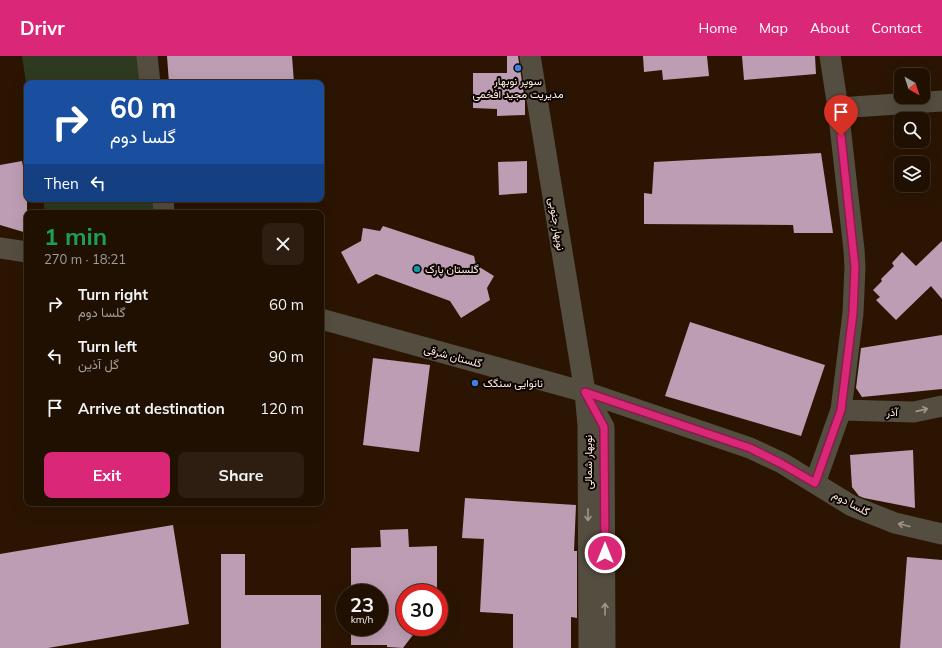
<!DOCTYPE html>
<html lang="en">
<head>
<meta charset="utf-8">
<style>
  :root { --surface:#201002; --page:#2d1e11; --text:#f1f3f6; --muted:#a29d99; --line:#3d3024; --accent:#db2777 }
  body { margin:0; font-family:Mulish,Vazirmatn,sans-serif; background:var(--page); color:var(--text); height:100vh; display:flex; flex-direction:column; font-size:15px; white-space:nowrap }
  * { box-sizing:border-box; margin:0 }
  p { font-size:13px; color:var(--muted) }
  .icon { flex:none; width:22px; height:22px; fill:none; stroke:currentColor; stroke-width:2; stroke-linecap:round; stroke-linejoin:round }
  .map { position:relative; flex:1; overflow:hidden }
  .drawer { position:absolute; left:24px; top:154px; width:300px; height:296px; display:flex; flex-direction:column; background:var(--surface); border-radius:8px; box-shadow:0 4px 16px #0002,0 0 0 1px var(--line) }
  .drawer>* { flex:none }
  .guide { position:absolute; left:24px; top:24px; width:300px; height:122px; border-radius:8px; box-shadow:0 4px 16px #0002,0 0 0 1px var(--line); background:#1a4fa0; color:#fff; overflow:hidden }
  .needle { width:26px; rotate:141deg }
  .buttons { position:absolute; left:894px; top:12px; display:grid; gap:8px }
  .buttons a { display:grid; place-items:center; width:36px; height:36px; border-radius:8px; background:var(--surface); box-shadow:0 4px 16px #0002,0 0 0 1px var(--line); font-size:20px }
  .speed { position:absolute; left:336px; top:528px; display:flex; gap:8px; font-size:20px; font-weight:700; text-align:center }
  .speed>* { display:grid; place-content:center; width:52px; height:52px; border-radius:50%; background:var(--surface); box-shadow:0 4px 16px #0002,0 0 0 1px var(--line); line-height:1 }
  .speed small { font-size:10px; font-weight:400 }
  .speed .limit { border:6px solid #d22; background:#fff; color:#111 }
  .pin { position:absolute; display:grid; place-items:center; width:34px; height:34px; color:#fff; margin:-41px -17px; border-radius:50% 50% 50% 0; rotate:-45deg; box-shadow:0 0 4px #0007 }
  .pin .icon { rotate:45deg }
  .me { position:absolute; width:44px; margin:-22px; rotate:0deg; stroke-linejoin:round; filter:drop-shadow(0 0 3px #0008) }
  .turn { display:flex; align-items:center; gap:14px; height:84px; padding:0 20px; font-size:18px }
  .turn .icon { width:52px; height:52px; stroke-width:2.5 }
  .turn b { display:block; font-size:28px; line-height:34px }
  .then { display:flex; align-items:center; height:38px; padding:0 20px; background:#0003; gap:8px; font-size:15px }
  .round { display:grid; place-items:center; flex:none; width:42px; height:42px; border-radius:8px; background:var(--page) }
  .overview { display:flex; align-items:center; justify-content:space-between; height:68px; padding:0 20px }
  h1 { font-size:24px; font-weight:700; line-height:30px; color:#1e9e55 }
  .button { display:flex; gap:8px; margin-top:auto; padding:8px 20px }
  .button a { flex:1; height:46px; border-radius:8px; background:var(--accent); color:#fff; font-size:16px; font-weight:700; line-height:46px; text-align:center }
  .button a+a { background:var(--page); color:var(--text) }
  ul { padding:0; list-style:none }
  li { display:flex; align-items:center; gap:12px; height:52px; padding:0 20px }
  li div { flex:1 }
  li b { display:block; font-size:15px }
  li em { font-style:normal }
  header { display:flex; align-items:center; gap:24px; box-sizing:border-box; height:56px; padding:0 20px; background:var(--accent); color:#fff }
  header strong { font-size:19px }
  nav { display:flex; gap:22px; margin-inline-start:auto; font-size:14px }
  .map>svg:first-child { display:block }
  .green { fill:#2e3a20 }
  .building { fill:#bd9db3 }
  .lines { fill:none; stroke-linecap:round; stroke-linejoin:round }
  .minor { stroke:#544e41; stroke-width:21 }
  .oneway { stroke:#a09689 }
  .route-casing { stroke:#8e194d; stroke-width:10 }
  .route { stroke:#db2777; stroke-width:7 }
  .shop-dot { fill:#3f7fe0; stroke:#0d0401; stroke-width:1.5 }
  .culture-dot { fill:#0f9aa8; stroke:#0d0401; stroke-width:1.5 }
  .labels { text-anchor:middle; stroke-width:4; stroke-linejoin:round; paint-order:stroke }
  .poi-label { font-size:11px; fill:#fdede1; stroke:#0d0401; text-anchor:start }
  .street-label { font-size:11px; fill:#fdede1; stroke:#0d0401 }
</style>
</head>
<body>
<header>
<strong>Drivr</strong>
<nav><a>Home</a><a>Map</a><a>About</a><a>Contact</a></nav>
</header>
<div class="map">
<svg width="942" height="592" viewBox="0 0 942 592">
  <rect width="100%" height="100%" fill="#2b1502"/>
  <path class="green" d="M22,0H138L141,27H27V33Z
    M43,143H154L156,157H45Z"/>
  <path class="building" d="M167,0H292L294,27H169Z
    M507,0H518L525,45V59L497,60V53L473,52V17H507Z
    M643,0H707L709,20L663,24L662,14L644,16Z
    M742,0H815L816,18L744,24Z
    M821,97L833,177H794L793,169L644,168V137L652,138L654,106Z
    M22,105L27,133V177L0,169V109Z
    M527,105V137L499,139L498,106Z
    M383,170L474,200L476,209L494,220L487,232L490,244L461,262L450,245L376,218L358,228L341,196L361,185L363,172L380,175Z
    M942,185V243L931,230L896,264L876,244L880,241L873,234L882,225L881,223L894,210L892,207L902,196L916,210Z
    M690,266L825,309L801,380L665,340Z
    M942,279V333L862,341L856,332L861,292Z
    M373,302L430,309L419,396L363,389Z
    M913,394L915,452L864,442L859,440L852,431L850,399Z
    M465,442L576,449L574,495H577V562L571,561V592H513V558L480,556L484,483L462,482Z
    M173,469L189,568L48,592H0V498Z
    M408,473L409,491L437,490V537H405V571H419L403,592L387,591V589H351V571H379V537H351V492L381,491L380,474Z
    M221,498H245V539H321V592H221Z
    M907,501L942,504V592H900Z"/>
  <g class="lines">
    <path class="minor" d="M147,0L150,27
      M530,0L585,336L588,369L589,592
      M838,52L942,45
      M163,143L164,157
      M0,192L27,196
      M321,263L585,336L750,392L782,407L852,450L895,467L942,478
      M589,344L604,371L605,592
      M841,354L914,356L942,350
      M815,427L841,354L853,257L855,211L854,194L838,52L830,0"/>
  </g>
  <defs><path id="oneway-shaft" d="M-6 0H5M1.5-3L5.5 0L1.5 3" fill="none" stroke-width="1.6" stroke-linecap="round" stroke-linejoin="round"/></defs>
  <g class="oneway">
    <use href="#oneway-shaft" transform="translate(922 354) rotate(-13)"/>
    <use href="#oneway-shaft" transform="translate(588 459) rotate(90)"/>
    <use href="#oneway-shaft" transform="translate(904 469) rotate(-166)"/>
    <use href="#oneway-shaft" transform="translate(605 553) rotate(-90)"/>
  </g>
  <g class="lines">
    <g class="route-casing">
      <path id="route" d="M605,497L604,371L585,336L750,392L782,408L815,427L841,354L853,257L855,211L841,80"/>
    </g>
    <use href="#route" class="route"/>
  </g>
  <g class="shop-dot">
    <circle cx="518" cy="12" r="4"/>
    <circle cx="475" cy="327" r="4"/>
  </g>
  <circle class="culture-dot" cx="417" cy="213" r="4"/>
  <g class="labels">
    <g class="poi-label">
      <text x="518" y="29" text-anchor="middle">سوپر نوبهار<tspan x="518" dy="13">مدیریت مجید افخمی</tspan></text>
      <text x="425" y="217">گلستان پارک</text>
      <text x="483" y="331">نانوایی سنگک</text>
    </g>
    <g class="street-label">
      <text transform="translate(557 168) rotate(81)" y="4">نوبهار جنوبی</text>
      <text transform="translate(453 300) rotate(15)" y="4">گلستان شرقی</text>
      <text transform="translate(892 356) rotate(1)" y="4">آذر</text>
      <text transform="translate(588 406) rotate(-90)" y="4">نوبهار شمالی</text>
      <text transform="translate(851 447) rotate(28)" y="4">گلسا دوم</text>
    </g>
  </g>
</svg>
<div class="buttons">
<a><svg class="needle" viewBox="-14 -14 28 28"><path d="M0-13l5 13h-10z" fill="#e53935"/><path d="M0 13l5-13h-10z" fill="#a29d99"/></svg></a>
<a><svg class="icon" aria-label="search" viewBox="0 0 24 24"><circle cx="10" cy="10" r="6"/><path d="M15 15l6 6"/></svg></a>
<a><svg class="icon" aria-label="layers" viewBox="0 0 24 24"><path d="M12 4l9 5-9 5-9-5zM3 14l9 5 9-5"/></svg></a>
</div>
<div class="speed"><div>23<small>km/h</small></div><div class="limit">30</div></div>
<div class="pin" style="left:841px;top:80px;background:#d93025"><svg class="icon" aria-label="arrive" viewBox="0 0 24 24"><path d="M6 21V4h12l-3 4 3 4H6"/></svg></div>
<svg class="me" style="left:605px;top:497px" viewBox="-20 -20 40 40"><circle r="17" fill="#db2777" stroke="#fff" stroke-width="3"/><path d="M0-11L8 9 0 5-8 9z" fill="#fff"/></svg>
<div class="guide">
<div class="turn"><svg class="icon" aria-label="right" viewBox="0 0 24 24"><path d="M7 20v-9h11M14 6l5 5-5 5"/></svg><div><b>60 m</b>گلسا دوم</div></div>
<div class="then">Then<svg class="icon" aria-label="left" viewBox="0 0 24 24"><path d="M17 20v-9H6M10 6l-5 5 5 5"/></svg></div>
</div>
<section class="drawer">
<div class="overview"><div><h1>1 min</h1><p>270 m · 18:21</p></div><a class="round"><svg class="icon" aria-label="close" viewBox="0 0 24 24"><path d="M6 6l12 12M18 6L6 18"/></svg></a></div>
<ul>
<li><svg class="icon" aria-label="right" viewBox="0 0 24 24"><path d="M7 20v-9h11M14 6l5 5-5 5"/></svg><div><b>Turn right</b><p>گلسا دوم</p></div><em>60 m</em></li>
<li><svg class="icon" aria-label="left" viewBox="0 0 24 24"><path d="M17 20v-9H6M10 6l-5 5 5 5"/></svg><div><b>Turn left</b><p>گل آذین</p></div><em>90 m</em></li>
<li><svg class="icon" aria-label="arrive" viewBox="0 0 24 24"><path d="M6 21V4h12l-3 4 3 4H6"/></svg><div><b>Arrive at destination</b></div><em>120 m</em></li>
</ul>
<div class="button"><a>Exit</a><a>Share</a></div>
</section>
</div>
</body>
</html>
